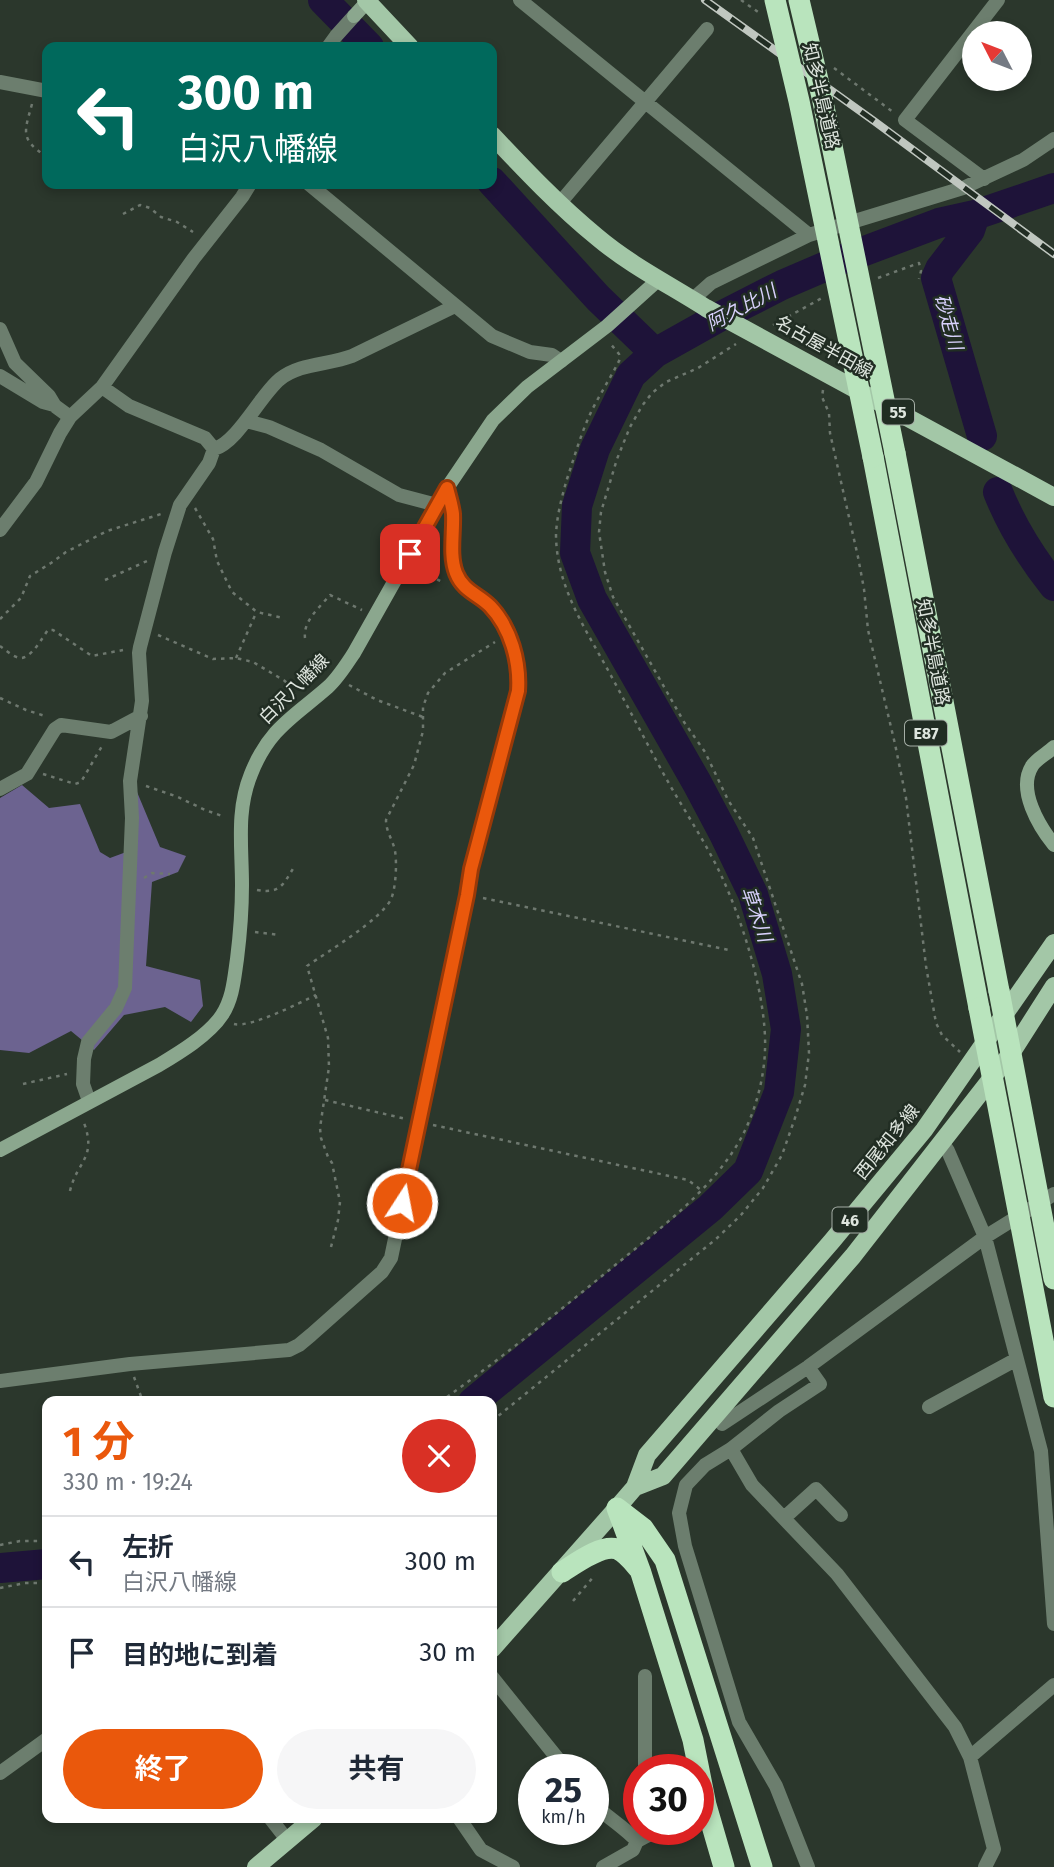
<!DOCTYPE html>
<html lang="ja">
<head>
<meta charset="utf-8">
<style>
  :root { --surface:#fff; --page:#f6f6f7; --text:#1f2937; --muted:#747a83; --line:#e0e1e3; --accent:#ea580c }
  body { margin:0; font-family:"Fira Sans","Noto Sans JP",sans-serif; background:var(--page); color:var(--text); height:100vh; display:flex; flex-direction:column; font-size:26px; white-space:nowrap }
  * { box-sizing:border-box; margin:0 }
  p { font-size:23px; color:var(--muted) }
  .icon { flex:none; width:38px; height:38px; fill:none; stroke:currentColor; stroke-width:2; stroke-linecap:round; stroke-linejoin:round }
  .map { position:relative; flex:1; overflow:hidden }
  .details { position:absolute; left:42px; top:1396px; width:455px; height:427px; display:flex; flex-direction:column; background:var(--surface); border-radius:14px; box-shadow:0 4px 10px #0003 }
  .details>* { flex:none }
  .top-card { position:absolute; left:42px; top:42px; width:455px; height:147px; border-radius:14px; box-shadow:0 4px 10px #0003; background:#00695c; color:#fff; overflow:hidden }
  .needle { width:46px; rotate:312deg }
  .tools { position:absolute; left:962px; top:21px; display:grid; gap:14px }
  .tools a { display:grid; place-items:center; width:70px; height:70px; border-radius:50%; background:var(--surface); box-shadow:0 4px 10px #0003; font-size:35px }
  .speed { position:absolute; left:518px; top:1754px; display:flex; gap:14px; font-size:35px; font-weight:700; text-align:center }
  .speed>* { display:grid; place-content:center; width:91px; height:91px; border-radius:50%; background:var(--surface); box-shadow:0 4px 10px #0003; line-height:1 }
  .speed small { font-size:18px; font-weight:400 }
  .speed .limit { border:10px solid #d22; background:#fff; color:#111 }
  .pin { position:absolute; display:grid; place-items:center; width:60px; height:60px; color:#fff; margin:-30px; border-radius:14px; box-shadow:0 4px 10px #0006 }
  .me { position:absolute; width:77px; margin:-38px; rotate:11deg; stroke-linejoin:round; filter:drop-shadow(0 0 5px #0008) }
  .turn { display:flex; align-items:center; gap:24px; height:147px; padding:0 21px; font-size:32px }
  .turn .icon { width:91px; height:91px; stroke-width:2.5 }
  .turn b { display:block; font-size:49px; line-height:60px }
  .round { display:grid; place-items:center; flex:none; width:74px; height:74px; border-radius:37px; background:var(--page) }
  .overview { display:flex; align-items:center; justify-content:space-between; height:119px; padding:0 21px }
  h1 { font-size:42px; font-weight:700; line-height:52px; color:var(--accent) }
  .cta { display:flex; gap:14px; margin-top:auto; padding:14px 21px }
  .cta a { flex:1; height:80px; border-radius:42px; background:var(--accent); color:#fff; font-size:28px; font-weight:700; line-height:80px; text-align:center }
  .cta a+a { background:var(--page); color:var(--text) }
  ul { padding:0; list-style:none }
  li { display:flex; align-items:center; gap:21px; height:91px; padding:0 21px; border-top:2px solid var(--line) }
  li div { flex:1 }
  li b { display:block; font-size:26px }
  li em { font-style:normal }
  .map>svg:first-child { display:block }
  .forest { fill:#6c6390 }
  .lines { fill:none; stroke-linecap:round; stroke-linejoin:round }
  .river { stroke:#1e1339; stroke-width:30 }
  .path { stroke:#6e786f; stroke-width:2.5; stroke-dasharray:3.5 5; stroke-linecap:butt }
  .street { stroke:#6c7e6e; stroke-width:14 }
  .secondary { stroke:#8ba78e; stroke-width:14 }
  .primary { stroke:#a3c7a7; stroke-width:18 }
  .highway { stroke:#b9e4bd; stroke-width:21 }
  .rail-casing { stroke:#c0c7c0; stroke-width:8 }
  .rail { stroke:#212d23; stroke-width:5; stroke-dasharray:16; stroke-linecap:butt }
  .highway-bridge { stroke:#b9e4bd; stroke-width:21 }
  .route-casing { stroke:#983908; stroke-width:18 }
  .route { stroke:#ea580c; stroke-width:12 }
  .labels { text-anchor:middle; stroke-width:5; stroke-linejoin:round; paint-order:stroke }
  .shield { fill:#212d23; stroke:#a5aea6; stroke-width:2 }
  .shield-label { font-size:16px; font-weight:bold; fill:#dee5de }
  .street-label { font-size:18px; fill:#dee5de; stroke:#212d23 }
  .water-label { font-size:19px; font-style:italic; fill:#d8d1fc; stroke:#212d23 }
</style>
</head>
<body>
<div class="map">
<svg width="1054" height="1867" viewBox="0 0 1054 1867">
  <rect width="100%" height="100%" fill="#2b372c"/>
  <path class="forest" d="M22,785L49,808L80,804L100,852L110,858L137,848V792L160,847L186,856L178,872L152,882L146,966L200,980L203,1006L191,1022L165,1007L124,1015L94,1050L71,1031L29,1053L0,1050V798Z"/>
  <g class="lines">
    <path class="river" d="M323,0L369,47
      M492,182L598,298L655,353
      M975,215L970,230L940,269L936,278L982,436
      M998,492C1012,527 1031,557 1054,586
      M473,1402L710,1208L748,1171L779,1092L786,1029L777,974L753,894L724,834L697,783L592,599L575,553L577,506L595,449L631,375L655,353L721,316L782,285L838,261L939,223L975,215L1054,188
      M0,1568L47,1564"/>
    <path class="path" d="M741,0L758,12
      M834,68L893,112
      M32,104C24,133 20,139 47,157
      M123,214L140,205L150,208L161,217L177,222L193,232
      M878,278L919,263L921,271L919,279
      M773,325L822,298
      M823,390L822,397L829,413L830,433L858,557L864,589L868,630L895,744L906,798L926,966L936,1023L942,1035L960,1052
      M195,508L213,539L217,561L232,592L257,612L283,618
      M412,577H431L443,582
      M105,580L147,561
      M0,619L21,598L30,576L51,563L66,552L107,531L161,514
      M158,635L213,659L236,658L253,662L285,681L295,695
      M305,638C303,621 319,608 330,595L362,610
      M0,646C6,650 13,657 20,658C31,659 42,638 48,630H53L92,656L123,650
      M236,658L256,613
      M349,685L377,700L423,717
      M0,698L26,710L45,716
      M43,774L75,784L81,782L102,746
      M146,786L178,797L205,810L225,817
      M144,878L152,873L170,874
      M257,890C280,894 283,885 294,867
      M483,898L729,950
      M255,932L279,935
      M234,1024C251,1028 299,1003 316,995
      M23,1084L67,1074
      M325,1100L406,1119
      M433,1125L688,1180L701,1190
      M70,1191C77,1161 97,1158 84,1123
      M331,1247L338,1220L340,1202L332,1163L328,1157L321,1138L320,1128L329,1067L328,1038L307,966C327,952 382,919 391,899C396,888 397,862 395,851C393,840 386,832 386,820L414,765L423,731V707L428,693L445,673L495,642
      M134,1377L143,1402
      M440,1402C498,1361 553,1316 608,1271C655,1232 709,1194 740,1140C755,1113 764,1080 765,1050C767,998 743,922 721,875C704,839 681,806 662,771C644,738 627,705 609,672C585,628 556,586 556,534C557,515 562,496 567,479C575,455 582,430 593,408C602,391 612,375 620,359L619,354L609,342
      M492,1421L716,1239L741,1215L763,1188L782,1155L795,1118L805,1085L809,1053L807,1015L802,984L753,838L728,800L705,752L684,722L613,597L605,572L599,532L601,512L617,459L630,427L642,406L652,393L666,382L698,368L736,344
      M0,1545L20,1541H47
      M0,1588L25,1583H47
      M573,1601L595,1575"/>
    <path class="street" d="M520,0L809,235
      M328,47L336,36L354,16
      M0,82L47,91
      M984,179L905,120L998,0
      M309,184L492,336L530,352L552,355L561,361
      M559,204L707,29
      M693,299L711,283L809,235L963,188L1023,160L1054,139
      M0,329L15,363L49,396L55,406L70,417
      M0,376L43,402L54,405
      M246,421L269,427L321,450L399,495L437,505
      M214,449C238,442 261,394 280,379C300,363 328,365 352,356L455,306
      M0,530L36,482L60,433L70,417L102,387L194,258L242,197L250,184
      M0,789L27,774L55,729L61,725L111,732L141,716
      M89,1101L83,1084L84,1059L88,1042L116,1008L125,988L132,818L130,781L142,701L139,653L140,647L165,552L180,505L209,463L214,449L205,438L129,406L102,387
      M942,1142L948,1151L985,1237L1041,1451L1054,1624
      M808,1367L820,1384L779,1411L731,1449L752,1485L837,1574L955,1727L970,1757L994,1849L985,1867
      M0,1381L130,1364L289,1350L299,1345L311,1335L382,1272L391,1258L467,895L471,869L518,691C520,662 511,628 490,606C478,594 463,591 456,573C449,555 454,533 453,514C452,505 449,496 447,488
      M929,1407L1017,1359
      M722,1424L808,1367L985,1237L1054,1194
      M731,1449L705,1465L686,1485L679,1513L685,1546L739,1722L776,1786L808,1867
      M784,1518L816,1489L841,1515
      M492,1677L566,1769
      M970,1757L1054,1685
      M645,1769V1676
      M0,1773L47,1739
      M593,1804C607,1817 624,1827 637,1841
      M270,1818L288,1841
      M459,1818L481,1850L513,1867
      M603,1867L633,1850L637,1841L656,1831L655,1829"/>
    <path class="secondary" d="M354,16L367,2
      M1054,747C1048,753 1036,759 1032,766C1017,790 1039,826 1054,845
      M0,1150L159,1065C179,1053 209,1035 222,1015C233,998 234,979 237,959C240,935 242,910 242,885C242,846 236,811 251,774C269,728 294,717 328,687C338,678 346,665 354,653L447,488L493,420L527,387L607,326L658,280"/>
    <path class="primary" d="M366,0L410,47
      M492,135C525,170 559,206 597,237C630,265 670,285 706,308L1054,497
      M635,1487L663,1476L853,1256L1012,1052L1054,986
      M492,1649L617,1508L635,1487L647,1455L832,1241L924,1130L1054,943
      M256,1867L314,1818"/>
    <path class="highway" d="M895,453L999,991
      M873,457L979,1008
      M617,1508L643,1528L665,1560L762,1867
      M617,1508L641,1573L693,1740L706,1805L724,1867
      M562,1572C575,1564 601,1544 617,1549C625,1552 633,1562 638,1568"/>
    <g class="rail-casing">
      <path id="rail" d="M705,0L874,121L1054,254"/>
    </g>
    <use href="#rail" class="rail"/>
    <path class="highway-bridge" d="M775,0L799,101L873,457
      M799,0L822,97L895,453
      M999,991L1054,1279
      M979,1008L1054,1397"/>
  </g>
  <g class="lines">
    <g class="route-casing">
      <path id="route" d="M402,1203L467,895L471,869L518,691C520,662 511,628 490,606C478,594 463,591 456,573C449,555 454,533 453,514C452,505 449,496 447,488L410,554"/>
    </g>
    <use href="#route" class="route"/>
  </g>
  <g class="labels">
    <g class="shield">
      <rect x="882" y="399.5" width="32" height="25" rx="5"/>
      <rect x="905" y="720.5" width="42" height="25" rx="5"/>
      <rect x="832.5" y="1207.5" width="35" height="25" rx="5"/>
    </g>
    <g class="shield-label">
      <text x="898" y="418">55</text>
      <text x="926" y="739">E87</text>
      <text x="850" y="1226">46</text>
    </g>
    <g class="street-label">
      <text transform="translate(821 96) rotate(77)" y="6">知多半島道路</text>
      <text transform="translate(824 347) rotate(29)" y="6">名古屋半田線</text>
      <text transform="translate(933 652) rotate(79)" y="6">知多半島道路</text>
      <text transform="translate(294 689) rotate(-45)" y="6">白沢八幡線</text>
      <text transform="translate(887 1142) rotate(-51)" y="6">西尾知多線</text>
    </g>
    <g class="water-label">
      <text transform="translate(741 307) rotate(-28)" y="7">阿久比川</text>
      <text transform="translate(949 322) rotate(74)" y="7">砂走川</text>
      <text transform="translate(757 914) rotate(71)" y="7">草木川</text>
    </g>
  </g>
</svg>
<div class="tools">
<a><svg class="needle" viewBox="-14 -14 28 28"><path d="M0-13l5 13h-10z" fill="#e53935"/><path d="M0 13l5-13h-10z" fill="#747a83"/></svg></a>
</div>
<div class="speed"><div>25<small>km/h</small></div><div class="limit">30</div></div>
<div class="pin" style="left:410px;top:554px;background:#d93025"><svg class="icon" aria-label="arrive" viewBox="0 0 24 24"><path d="M6 21V4h12l-3 4 3 4H6"/></svg></div>
<svg class="me" style="left:402px;top:1203px" viewBox="-20 -20 40 40"><circle r="17" fill="#ea580c" stroke="#fff" stroke-width="3"/><path d="M0-11L8 9 0 5-8 9z" fill="#fff"/></svg>
<div class="top-card">
<div class="turn"><svg class="icon" aria-label="left" viewBox="0 0 24 24"><path d="M17 20v-9H6M10 6l-5 5 5 5"/></svg><div><b>300 m</b>白沢八幡線</div></div>
</div>
<section class="details">
<div class="overview"><div><h1>1 分</h1><p>330 m · 19:24</p></div><a class="round" style="background:#d93025;color:#fff"><svg class="icon" aria-label="close" viewBox="0 0 24 24"><path d="M6 6l12 12M18 6L6 18"/></svg></a></div>
<ul>
<li><svg class="icon" aria-label="left" viewBox="0 0 24 24"><path d="M17 20v-9H6M10 6l-5 5 5 5"/></svg><div><b>左折</b><p>白沢八幡線</p></div><em>300 m</em></li>
<li><svg class="icon" aria-label="arrive" viewBox="0 0 24 24"><path d="M6 21V4h12l-3 4 3 4H6"/></svg><div><b>目的地に到着</b></div><em>30 m</em></li>
</ul>
<div class="cta"><a>終了</a><a>共有</a></div>
</section>
</div>
</body>
</html>
